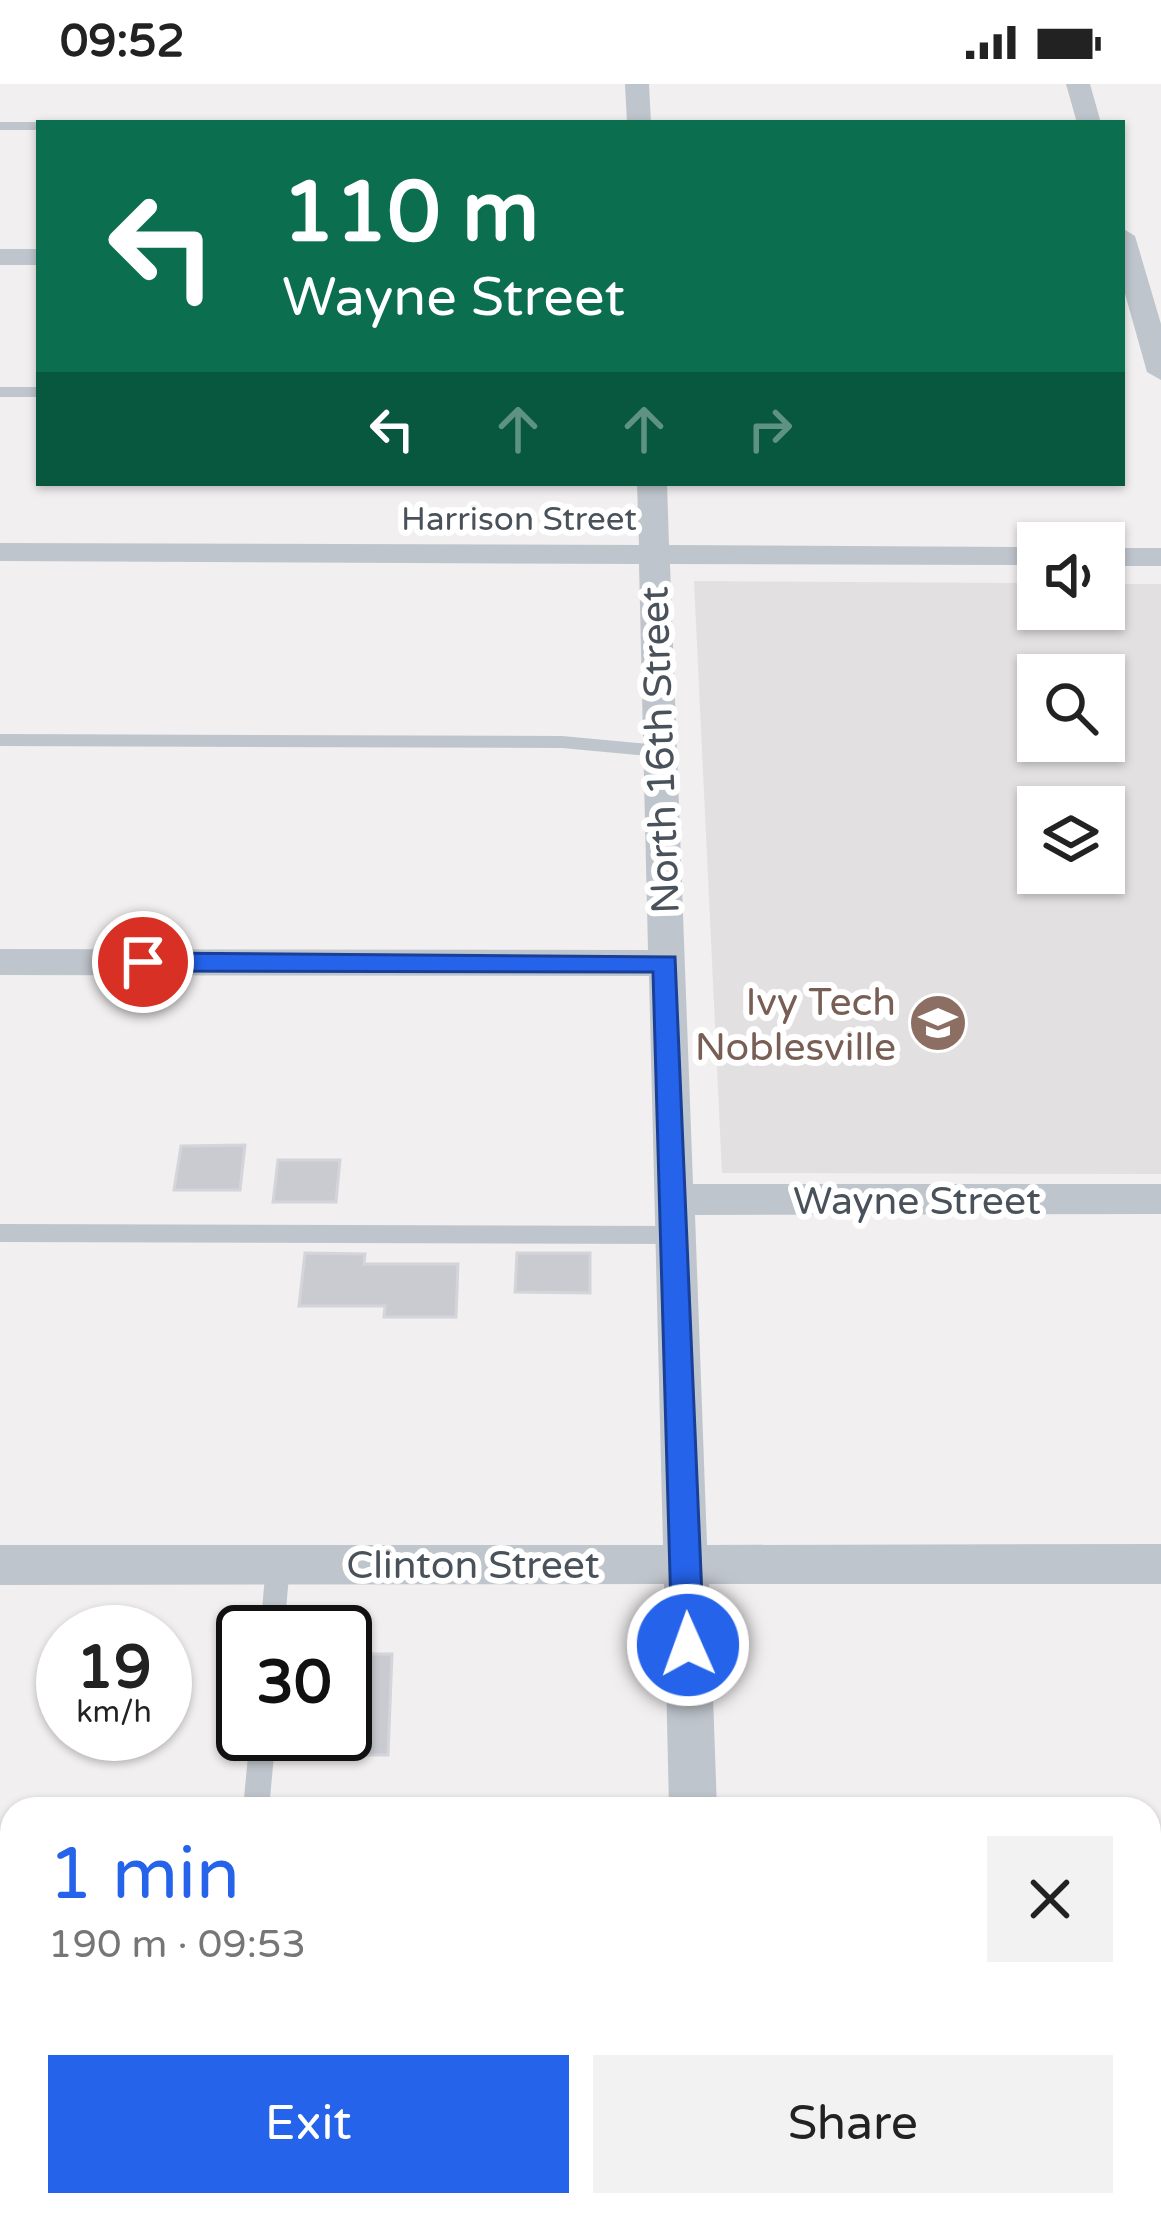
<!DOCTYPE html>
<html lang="en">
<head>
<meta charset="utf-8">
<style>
  :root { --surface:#fff; --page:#f2f2f2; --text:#222; --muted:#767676; --accent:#2563eb }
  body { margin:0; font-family:"Varela Round",sans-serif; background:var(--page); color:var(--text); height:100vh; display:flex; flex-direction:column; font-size:45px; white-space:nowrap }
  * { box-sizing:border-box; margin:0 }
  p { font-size:39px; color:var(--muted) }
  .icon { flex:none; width:66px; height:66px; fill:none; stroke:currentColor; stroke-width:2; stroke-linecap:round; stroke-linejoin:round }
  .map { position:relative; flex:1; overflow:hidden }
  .side { position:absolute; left:0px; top:1713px; width:1161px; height:420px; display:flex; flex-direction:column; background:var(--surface); border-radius:36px 36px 0 0; box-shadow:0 3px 9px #0004 }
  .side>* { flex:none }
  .banner { position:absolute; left:36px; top:36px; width:1089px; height:366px; border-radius:0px; box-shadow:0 3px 9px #0004; background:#0b6e4f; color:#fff; overflow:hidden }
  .tools { position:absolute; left:1017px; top:438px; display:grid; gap:24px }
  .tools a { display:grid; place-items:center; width:108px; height:108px; border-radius:0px; background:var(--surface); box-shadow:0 3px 9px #0004; font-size:60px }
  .speed { position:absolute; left:36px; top:1521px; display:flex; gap:24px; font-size:60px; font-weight:700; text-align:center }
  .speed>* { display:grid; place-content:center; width:156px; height:156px; border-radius:50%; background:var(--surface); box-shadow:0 3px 9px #0004; line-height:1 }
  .speed small { font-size:30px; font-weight:400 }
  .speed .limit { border:6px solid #111; border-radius:18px; background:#fff; color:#111 }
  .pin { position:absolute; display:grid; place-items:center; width:102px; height:102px; color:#fff; margin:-51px; border:6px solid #fff; border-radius:50%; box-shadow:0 3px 12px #0007 }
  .me { position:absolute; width:132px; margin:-66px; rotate:358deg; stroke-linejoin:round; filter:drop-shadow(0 0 9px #0008) }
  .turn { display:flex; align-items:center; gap:42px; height:252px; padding:0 48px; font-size:54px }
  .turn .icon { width:156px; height:156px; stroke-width:2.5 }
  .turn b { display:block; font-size:84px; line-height:102px }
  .lanes { display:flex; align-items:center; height:114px; padding:0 48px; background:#0003; justify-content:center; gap:60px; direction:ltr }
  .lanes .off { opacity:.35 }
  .round { display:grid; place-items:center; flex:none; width:126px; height:126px; border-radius:0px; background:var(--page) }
  .headline { display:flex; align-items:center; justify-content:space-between; height:204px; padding:0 48px }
  h1 { font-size:72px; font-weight:600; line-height:90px; color:var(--accent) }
  .button { display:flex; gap:24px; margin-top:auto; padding:24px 48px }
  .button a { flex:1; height:138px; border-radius:0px; background:var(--accent); color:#fff; font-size:48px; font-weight:600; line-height:138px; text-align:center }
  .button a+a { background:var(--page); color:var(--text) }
  .status { display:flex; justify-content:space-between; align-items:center; height:84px; padding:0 60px; background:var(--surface); direction:ltr }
  .status svg { height:33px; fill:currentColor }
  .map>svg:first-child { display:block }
  .education { fill:#e2e0e0; fill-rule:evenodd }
  .building { fill:#c9cbd1; stroke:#d4d5da; stroke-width:3 }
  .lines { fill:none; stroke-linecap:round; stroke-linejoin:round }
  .lane { fill:#bfc5cc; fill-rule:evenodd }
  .street { fill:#bfc5cc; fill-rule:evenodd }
  .route { fill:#2563eb; stroke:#184099; stroke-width:3 }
  .labels { text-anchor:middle; stroke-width:12; stroke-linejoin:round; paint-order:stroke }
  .far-street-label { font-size:33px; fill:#49515a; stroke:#fff }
  .street-label { font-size:39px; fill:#49515a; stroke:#fff }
  .education-label { font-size:39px; fill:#785e54; stroke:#fff; text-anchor:end }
</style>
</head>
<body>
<div class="status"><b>09:52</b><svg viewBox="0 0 49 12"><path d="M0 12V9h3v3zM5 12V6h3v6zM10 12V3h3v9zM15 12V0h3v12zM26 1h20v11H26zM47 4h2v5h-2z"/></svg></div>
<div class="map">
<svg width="1161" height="2133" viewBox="0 0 1161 2133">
  <rect width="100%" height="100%" fill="#f1efef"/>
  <path class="education" d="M694,497L1038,499V525H1104V500H1161V1090L722,1089ZM1038,591H1104V657H1038ZM1038,723H1104V789H1038Z"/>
  <path class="building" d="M245,1061L240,1106H174L181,1062Z
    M278,1076H340L336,1118H273Z
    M305,1169L365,1170L364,1180H458L456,1233H384L385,1222H299Z
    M517,1169H590V1209L515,1208Z
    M345,1570H392L388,1671H345Z"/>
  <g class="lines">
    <path class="lane" d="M0,38H39L43,39H39V46H0Z
      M0,303H39V313H0Z
      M0,650L562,652L659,661L668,667L659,673L562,664L0,662Z
      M0,1140L674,1142L682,1145L685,1151L682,1157L674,1160L0,1158Z
      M278,1470L287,1474L290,1481L284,1548H260L266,1481L269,1474Z
      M250,1650H276L269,1725H243Z
      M0,1888H12V1916H0Z
      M1149,1890H1161V1918H1149Z
      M207,2121H235L234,2133H206Z"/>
    <path class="street" d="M625,0H649L651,39H627Z
      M1066,0H1090L1101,39H1077Z
      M1122,144L1135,152L1161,240V296L1147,288L1122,199Z
      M0,165H39V181H0Z
      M637,399H667L669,461L1038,463V481L670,480L693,1100H1161V1130L695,1131L707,1461L1161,1460V1500H709L717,1725H669L664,1500L0,1501V1461H663L649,892L0,891V865L648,866L639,480L0,477V459L639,461Z
      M1104,464H1161V482H1104Z
      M677,2121H731L732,2133H678Z"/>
  </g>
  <path class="route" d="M143,869L675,873L704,1561L700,1571L688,1575L677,1571L672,1561L653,888L143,887L130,878Z"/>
  <defs>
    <g id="university-disc" transform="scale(3)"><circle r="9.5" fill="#8d6e63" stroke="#fff"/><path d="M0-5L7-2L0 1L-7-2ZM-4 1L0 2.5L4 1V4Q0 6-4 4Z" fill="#fff"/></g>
  </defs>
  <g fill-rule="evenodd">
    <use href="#university-disc" x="938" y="939"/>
  </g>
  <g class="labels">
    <g class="far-street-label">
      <text x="519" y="446">Harrison Street</text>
    </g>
    <g class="street-label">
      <text transform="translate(659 666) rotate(-92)" y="14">North 16th Street</text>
      <text x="917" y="1130">Wayne Street</text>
      <text x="473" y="1494">Clinton Street</text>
    </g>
    <g class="education-label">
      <text x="896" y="931">Ivy Tech<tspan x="896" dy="45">Noblesville</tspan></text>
    </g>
  </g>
</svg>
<div class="tools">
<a><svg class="icon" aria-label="sound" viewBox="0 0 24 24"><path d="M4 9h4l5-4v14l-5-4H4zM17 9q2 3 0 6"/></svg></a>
<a><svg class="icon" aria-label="search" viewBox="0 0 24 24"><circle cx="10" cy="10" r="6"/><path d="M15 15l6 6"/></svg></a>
<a><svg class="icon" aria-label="layers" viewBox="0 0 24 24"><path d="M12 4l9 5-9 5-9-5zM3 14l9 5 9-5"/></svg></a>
</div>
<div class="speed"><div>19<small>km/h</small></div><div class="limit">30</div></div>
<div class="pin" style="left:143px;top:878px;background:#d93025"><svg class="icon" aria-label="arrive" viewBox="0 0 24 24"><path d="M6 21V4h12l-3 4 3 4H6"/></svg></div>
<svg class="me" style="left:688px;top:1561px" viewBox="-20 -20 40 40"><circle r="17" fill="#2563eb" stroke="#fff" stroke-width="3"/><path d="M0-11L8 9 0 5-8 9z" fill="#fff"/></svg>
<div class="banner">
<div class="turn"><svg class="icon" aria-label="left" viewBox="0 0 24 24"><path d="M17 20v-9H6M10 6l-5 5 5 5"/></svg><div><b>110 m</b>Wayne Street</div></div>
<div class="lanes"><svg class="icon" aria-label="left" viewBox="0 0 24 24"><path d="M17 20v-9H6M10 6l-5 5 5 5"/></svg><svg class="icon off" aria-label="ahead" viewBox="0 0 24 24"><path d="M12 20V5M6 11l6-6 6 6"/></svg><svg class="icon off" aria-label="ahead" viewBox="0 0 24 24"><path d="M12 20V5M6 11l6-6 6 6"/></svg><svg class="icon off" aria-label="right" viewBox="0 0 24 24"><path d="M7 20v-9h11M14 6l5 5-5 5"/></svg></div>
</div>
<section class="side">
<div class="headline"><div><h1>1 min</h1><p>190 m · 09:53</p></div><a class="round"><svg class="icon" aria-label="close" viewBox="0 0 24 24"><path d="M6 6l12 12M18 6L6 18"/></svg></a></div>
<div class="button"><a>Exit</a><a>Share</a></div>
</section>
</div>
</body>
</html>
